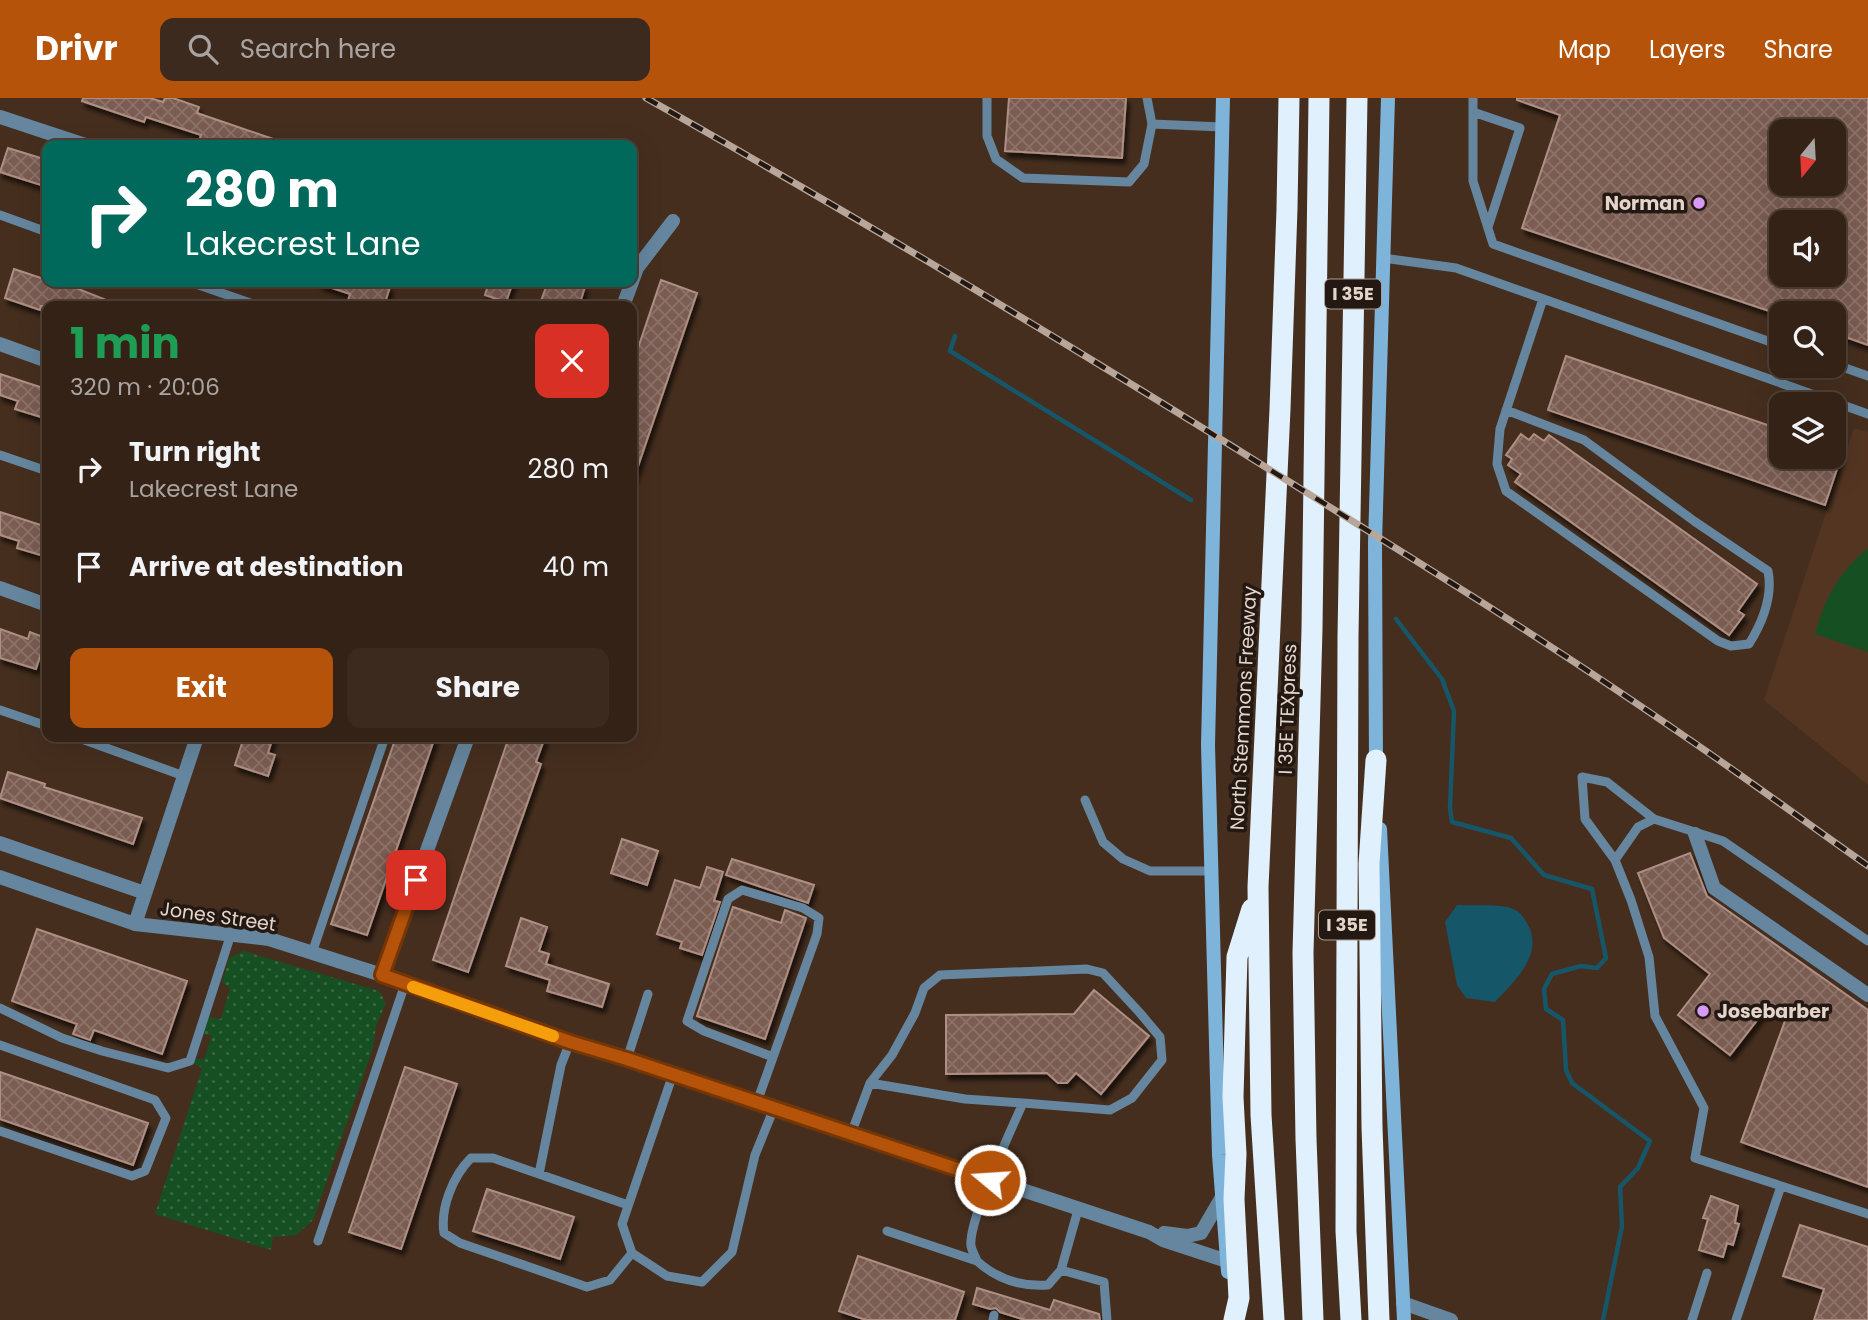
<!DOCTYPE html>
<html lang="en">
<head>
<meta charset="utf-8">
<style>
  :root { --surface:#342216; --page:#3c2a1f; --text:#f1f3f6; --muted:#a9a4a1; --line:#4e3f35; --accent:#b45309 }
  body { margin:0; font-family:Poppins,sans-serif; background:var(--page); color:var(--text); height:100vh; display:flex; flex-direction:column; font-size:26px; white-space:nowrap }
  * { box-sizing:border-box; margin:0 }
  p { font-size:23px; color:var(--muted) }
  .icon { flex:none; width:38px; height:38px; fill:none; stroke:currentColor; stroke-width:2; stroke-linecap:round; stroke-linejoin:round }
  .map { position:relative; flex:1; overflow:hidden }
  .details { position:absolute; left:42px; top:203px; width:595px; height:441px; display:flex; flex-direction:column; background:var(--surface); border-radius:14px; box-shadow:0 7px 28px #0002,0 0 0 2px var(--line) }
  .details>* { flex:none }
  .top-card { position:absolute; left:42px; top:42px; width:595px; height:147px; border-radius:14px; box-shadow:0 7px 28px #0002,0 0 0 2px var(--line); background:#00695c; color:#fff; overflow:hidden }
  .needle { width:46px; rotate:198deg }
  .fabs { position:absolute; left:1769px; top:21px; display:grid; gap:14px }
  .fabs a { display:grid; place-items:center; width:77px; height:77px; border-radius:14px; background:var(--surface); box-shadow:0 7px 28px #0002,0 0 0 2px var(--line); font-size:35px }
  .pin { position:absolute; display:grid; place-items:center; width:60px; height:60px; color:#fff; margin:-30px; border-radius:14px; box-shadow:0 4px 10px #0006 }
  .me { position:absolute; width:77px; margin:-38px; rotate:288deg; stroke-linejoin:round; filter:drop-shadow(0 0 5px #0008) }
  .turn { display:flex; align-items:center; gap:24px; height:147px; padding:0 28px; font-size:32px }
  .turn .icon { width:91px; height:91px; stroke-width:2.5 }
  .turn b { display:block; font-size:49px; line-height:60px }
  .round { display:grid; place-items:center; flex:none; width:74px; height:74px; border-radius:14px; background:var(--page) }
  .headline { display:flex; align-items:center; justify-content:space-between; height:119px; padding:0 28px }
  h1 { font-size:42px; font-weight:700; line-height:52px; color:#1e9e55 }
  .cta { display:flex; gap:14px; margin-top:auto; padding:14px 28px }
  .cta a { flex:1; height:80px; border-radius:14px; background:var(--accent); color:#fff; font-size:28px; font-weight:700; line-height:80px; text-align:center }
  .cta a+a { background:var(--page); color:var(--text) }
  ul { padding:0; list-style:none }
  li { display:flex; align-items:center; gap:21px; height:98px; padding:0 28px }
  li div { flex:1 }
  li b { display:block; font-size:26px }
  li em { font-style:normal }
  header { display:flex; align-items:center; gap:42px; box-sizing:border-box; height:98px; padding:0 35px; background:var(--accent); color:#fff }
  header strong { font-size:33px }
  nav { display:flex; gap:38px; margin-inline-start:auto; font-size:24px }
  .search { width:490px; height:63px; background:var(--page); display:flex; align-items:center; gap:18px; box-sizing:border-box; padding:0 24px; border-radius:14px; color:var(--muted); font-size:26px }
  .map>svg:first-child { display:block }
  .built { fill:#533522 }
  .grass { fill:url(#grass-dots) }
  .park { fill:#165022 }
  .water { fill:#165669 }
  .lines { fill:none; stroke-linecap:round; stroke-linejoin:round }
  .stream { stroke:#165669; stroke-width:4.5 }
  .building { fill:url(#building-cross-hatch); stroke:#af8f83; stroke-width:2; fill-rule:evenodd; filter:url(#shadow) }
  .lane { stroke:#65869e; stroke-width:9 }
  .street { stroke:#65869e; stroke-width:14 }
  .secondary { stroke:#7fb4da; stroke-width:14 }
  .highway { stroke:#e0f0fc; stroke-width:21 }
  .rail-casing { stroke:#b8a69b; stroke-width:7 }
  .rail { stroke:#231912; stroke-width:4.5; stroke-dasharray:13; stroke-linecap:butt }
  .route-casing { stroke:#753606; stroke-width:18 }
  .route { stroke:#b45309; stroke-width:12 }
  .slow { stroke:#f59e0b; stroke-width:12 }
  .poi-dot { fill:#d89af8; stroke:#231912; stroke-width:2.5 }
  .labels { text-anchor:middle; stroke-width:7; stroke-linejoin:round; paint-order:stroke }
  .shield { fill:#231912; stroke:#aa9d94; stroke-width:2 }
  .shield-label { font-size:18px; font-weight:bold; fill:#e4d5cb }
  .poi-label { font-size:19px; font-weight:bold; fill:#e4d5cb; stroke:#231912; text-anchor:end }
  .street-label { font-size:19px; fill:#e4d5cb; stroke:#231912 }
</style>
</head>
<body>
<header>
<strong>Drivr</strong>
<div class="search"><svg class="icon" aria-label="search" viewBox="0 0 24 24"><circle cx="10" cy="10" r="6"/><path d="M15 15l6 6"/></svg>Search here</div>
<nav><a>Map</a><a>Layers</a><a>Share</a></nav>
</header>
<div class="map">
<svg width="1868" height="1222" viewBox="0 0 1868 1222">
  <defs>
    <pattern id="grass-dots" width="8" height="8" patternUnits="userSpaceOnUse" patternTransform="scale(1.75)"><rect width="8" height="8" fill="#165022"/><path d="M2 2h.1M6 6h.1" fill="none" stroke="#386841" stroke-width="1.8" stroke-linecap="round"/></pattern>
    <pattern id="building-cross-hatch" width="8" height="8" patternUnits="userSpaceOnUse" patternTransform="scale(1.75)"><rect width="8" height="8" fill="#7a5c51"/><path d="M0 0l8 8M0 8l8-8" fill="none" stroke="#8d7269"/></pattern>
    <filter id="shadow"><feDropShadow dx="3" dy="5.5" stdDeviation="2" flood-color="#0009"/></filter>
  </defs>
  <rect width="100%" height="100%" fill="#452e1e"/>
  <path class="built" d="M1854,330L1868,334V687L1764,602Z"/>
  <path class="grass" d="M243,853L379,893L386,905L376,928L373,950L313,1122L296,1137L273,1139L271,1152L155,1116L202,970L194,966V961H204L212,937L203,936L208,919L221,921L230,890L222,885L229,860Z"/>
  <path class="park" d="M1868,450V554L1815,536C1824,501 1840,473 1868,450Z"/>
  <path class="water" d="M1457,807C1473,808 1491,806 1506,809C1517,811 1522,816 1527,825C1545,855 1515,883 1495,904L1466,900L1457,887L1445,824Z"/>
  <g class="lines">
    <path class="stream" d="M955,238L950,253L1191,402
      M1396,521L1442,581L1454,613L1450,710L1452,724L1511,740L1544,777L1592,791L1606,860L1597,870L1581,868L1552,876L1544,891L1546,911L1563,922L1566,972L1572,985L1650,1043L1638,1070L1620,1089L1622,1128L1603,1222"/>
  </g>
  <path class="building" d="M83,0H150L163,4L165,0H173L199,9L197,15L285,45V47H198L201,37L146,19L144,24L82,3Z
    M1009,0H1126L1122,60L1005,53Z
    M1517,0H1868V247L1834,235V215H1775L1522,130L1560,17L1517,2ZM1782,33H1834V86H1782ZM1782,124H1834V177H1782Z
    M8,50L47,62V89L0,74Z
    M14,171L47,182V184H61L121,208H41L40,212L5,200Z
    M661,182L697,195L634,380L632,379V268Z
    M320,184H374L390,189L384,208H362L348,203L350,196L320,186Z
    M489,184H513L506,204L485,197Z
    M548,184H569L585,189L579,208H539Z
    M1566,258L1782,332V359H1841L1825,407L1548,312Z
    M0,276L46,291L43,299L47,300V321L15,311L18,303L0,297Z
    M1521,336L1529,342L1534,336L1544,343L1549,337L1757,486L1738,513L1744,517L1729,537L1515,384L1521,376L1508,367L1512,361L1506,357Z
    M0,414L47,429V459L17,450L19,443L0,437Z
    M0,531L28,541L30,534L46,540L36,571L0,560Z
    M244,639H273L268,655L275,657L268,678L235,667Z
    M396,639H435L367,837L331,826Z
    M509,639H545L536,664L541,666L468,874L433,862Z
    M8,674L45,686L44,689L142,720L133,746L0,700Z
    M622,741L658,753L647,787L611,775Z
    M1690,755L1707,798L1868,912V1089L1741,1044L1786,920L1769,907L1730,957L1678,917L1710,876L1664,840L1638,775Z
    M732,761L814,787L808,805L726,777Z
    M707,769L723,774L714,803L720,804L702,857L680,850L682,844L657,836L675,782L700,790Z
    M733,809L781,825L785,812L806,820L765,941L697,918Z
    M521,820L547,829L539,853L549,856L546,866L609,886L602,909L547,893L550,882L506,868Z
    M37,831L187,883L162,956L94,932L90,942L73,936L77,926L12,903Z
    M1094,892L1149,938L1101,996L1076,975L1067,985H1058L1047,975L946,976V917L1074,916Z
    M405,969L457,986L401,1151L349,1134Z
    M0,974L148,1025L133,1067L0,1021Z
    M487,1091L574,1119L560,1161L473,1133Z
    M1711,1098L1738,1108L1735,1125L1739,1126L1733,1147L1727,1145L1723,1159L1699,1152L1708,1121L1703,1120Z
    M1800,1127L1868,1149V1222H1814L1824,1191L1783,1178Z
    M858,1158L964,1194L955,1222H866L839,1213Z
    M977,1190L1050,1212L1054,1202L1099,1216L1100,1222H1025L1000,1214L996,1210L990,1211L973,1206Z"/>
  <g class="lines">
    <path class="lane" d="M987,0V38L996,61L1023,80L1129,84L1144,66L1152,26L1147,0
      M1473,0V83L1493,146L1782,248
      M1473,14L1520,30L1488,129
      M1152,26L1222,29
      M0,117L47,134
      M1383,160L1456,170L1868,316
      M190,184L259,208
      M1834,266L1868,278
      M1506,312L1584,342L1694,423L1768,473C1773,498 1762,525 1749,546L1731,548L1718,543L1506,393L1497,366L1500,331L1543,201
      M0,357L47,373
      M0,612L47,628
      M76,639L184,678
      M1085,702L1103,744L1123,761L1150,773H1210
      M1615,762L1585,721L1582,679L1607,684L1654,721
      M1868,843L1723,743L1654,721L1638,729L1615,762L1631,802L1649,859L1655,918L1704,1010L1695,1060L1868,1116
      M312,855L385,639
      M0,910L62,940L102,953L168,970L190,963L231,836
      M0,947L155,1002L166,1020L145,1073L132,1078L0,1033
      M627,961L648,896
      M673,976L622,1126L632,1155L667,1178L702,1184L732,1154L755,1057L774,1010
      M870,985L965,1001L1023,1005
      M757,1004L817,836L819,820L803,810L742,792L728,801L687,923L704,933L773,959
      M851,1036L870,985L892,957L915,915L924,890L940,877L1087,871L1103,875L1140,915L1160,939L1162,962L1132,1000L1110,1012L1023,1005C1011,1032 968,1123 971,1148C972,1153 975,1158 977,1163
      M539,1076L561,967L570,944
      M628,1107L493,1060H471C453,1078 440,1110 444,1135L460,1145L587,1189L610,1182L632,1155
      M887,1133L977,1163C997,1181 1021,1189 1048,1187L1061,1172L1078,1112
      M318,1143L405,886
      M1061,1172L1104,1184L1107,1222
      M993,1222L994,1217
      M1692,1222L1707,1175
      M1736,1222L1781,1088"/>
    <path class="street" d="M0,19L85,47
      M632,184L637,170L673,123
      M623,208L632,184
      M0,246L47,263
      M0,490L47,507
      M1695,736L1714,790L1868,897
      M0,745L145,795
      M0,779L135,826L269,841L382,877L570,944L627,961L1149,1134L1163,1142L1227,1163
      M135,826L197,639
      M382,877L468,639
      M1164,1135L1187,1138L1201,1135L1222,1099
      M1403,1205L1451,1222"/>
    <path class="secondary" d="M1223,0L1208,647L1219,1057L1228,1174
      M1376,668L1375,445L1388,0
      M1380,731L1404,1222"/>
    <path class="highway" d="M1376,662L1369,766L1372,1029L1379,1222
      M1234,1222L1239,1200L1234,1101L1236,1056L1233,999L1237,859L1252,811
      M1274,1222L1261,1017L1258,789L1280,311L1287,111L1289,0
      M1313,1222L1306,1041L1303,855L1312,531L1319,0
      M1351,1222L1346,1133L1348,539L1357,0"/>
    <g class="rail-casing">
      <path id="rail" d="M646,0C863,122 1076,251 1288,383C1423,467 1559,551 1690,642C1750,683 1808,726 1868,768"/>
    </g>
    <use href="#rail" class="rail"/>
  </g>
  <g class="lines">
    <g class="route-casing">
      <path id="route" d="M416,782L382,877L570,944L627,961L990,1082"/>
    </g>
    <use href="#route" class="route"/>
    <path class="slow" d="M413,889L553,938"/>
  </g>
  <g class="poi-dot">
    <circle cx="1699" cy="105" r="7"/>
    <circle cx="1703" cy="913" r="7"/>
  </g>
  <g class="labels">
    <g class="shield">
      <rect x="1325" y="181.5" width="56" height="29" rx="5"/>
      <rect x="1319" y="812.5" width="56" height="29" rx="5"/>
    </g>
    <g class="shield-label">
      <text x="1353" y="202">I 35E</text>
      <text x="1347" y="833">I 35E</text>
    </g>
    <g class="poi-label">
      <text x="1685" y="112">Norman</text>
      <text x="1717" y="920" text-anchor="start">Josebarber</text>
    </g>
    <g class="street-label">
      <text transform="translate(1243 610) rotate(-87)" y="7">North Stemmons Freeway</text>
      <text transform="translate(1287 611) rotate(-88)" y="7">I 35E TEXpress</text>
      <text transform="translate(218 818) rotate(8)" y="7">Jones Street</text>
    </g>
  </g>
</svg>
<div class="fabs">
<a><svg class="needle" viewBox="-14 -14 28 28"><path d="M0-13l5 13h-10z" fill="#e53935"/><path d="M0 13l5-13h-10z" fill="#a9a4a1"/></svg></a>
<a><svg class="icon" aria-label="sound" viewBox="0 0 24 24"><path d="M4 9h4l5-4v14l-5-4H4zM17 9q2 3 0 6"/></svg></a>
<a><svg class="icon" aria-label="search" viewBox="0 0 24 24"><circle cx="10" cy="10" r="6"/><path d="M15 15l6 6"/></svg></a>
<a><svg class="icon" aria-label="layers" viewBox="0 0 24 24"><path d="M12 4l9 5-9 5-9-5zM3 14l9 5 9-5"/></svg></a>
</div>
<div class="pin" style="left:416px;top:782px;background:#d93025"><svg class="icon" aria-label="arrive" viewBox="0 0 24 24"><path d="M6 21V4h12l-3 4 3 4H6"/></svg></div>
<svg class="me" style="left:990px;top:1082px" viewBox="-20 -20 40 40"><circle r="17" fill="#b45309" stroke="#fff" stroke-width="3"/><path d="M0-11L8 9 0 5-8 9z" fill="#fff"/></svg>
<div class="top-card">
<div class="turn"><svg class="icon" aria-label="right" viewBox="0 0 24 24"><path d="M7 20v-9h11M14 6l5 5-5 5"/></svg><div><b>280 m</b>Lakecrest Lane</div></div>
</div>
<section class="details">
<div class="headline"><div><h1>1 min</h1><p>320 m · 20:06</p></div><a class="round" style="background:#d93025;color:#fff"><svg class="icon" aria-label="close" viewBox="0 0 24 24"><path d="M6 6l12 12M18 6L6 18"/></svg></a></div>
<ul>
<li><svg class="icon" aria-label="right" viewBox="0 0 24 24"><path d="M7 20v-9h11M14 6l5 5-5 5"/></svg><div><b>Turn right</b><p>Lakecrest Lane</p></div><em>280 m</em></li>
<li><svg class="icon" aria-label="arrive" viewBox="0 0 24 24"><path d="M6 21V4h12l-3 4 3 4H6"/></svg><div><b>Arrive at destination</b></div><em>40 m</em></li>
</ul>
<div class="cta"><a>Exit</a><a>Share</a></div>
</section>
</div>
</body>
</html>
